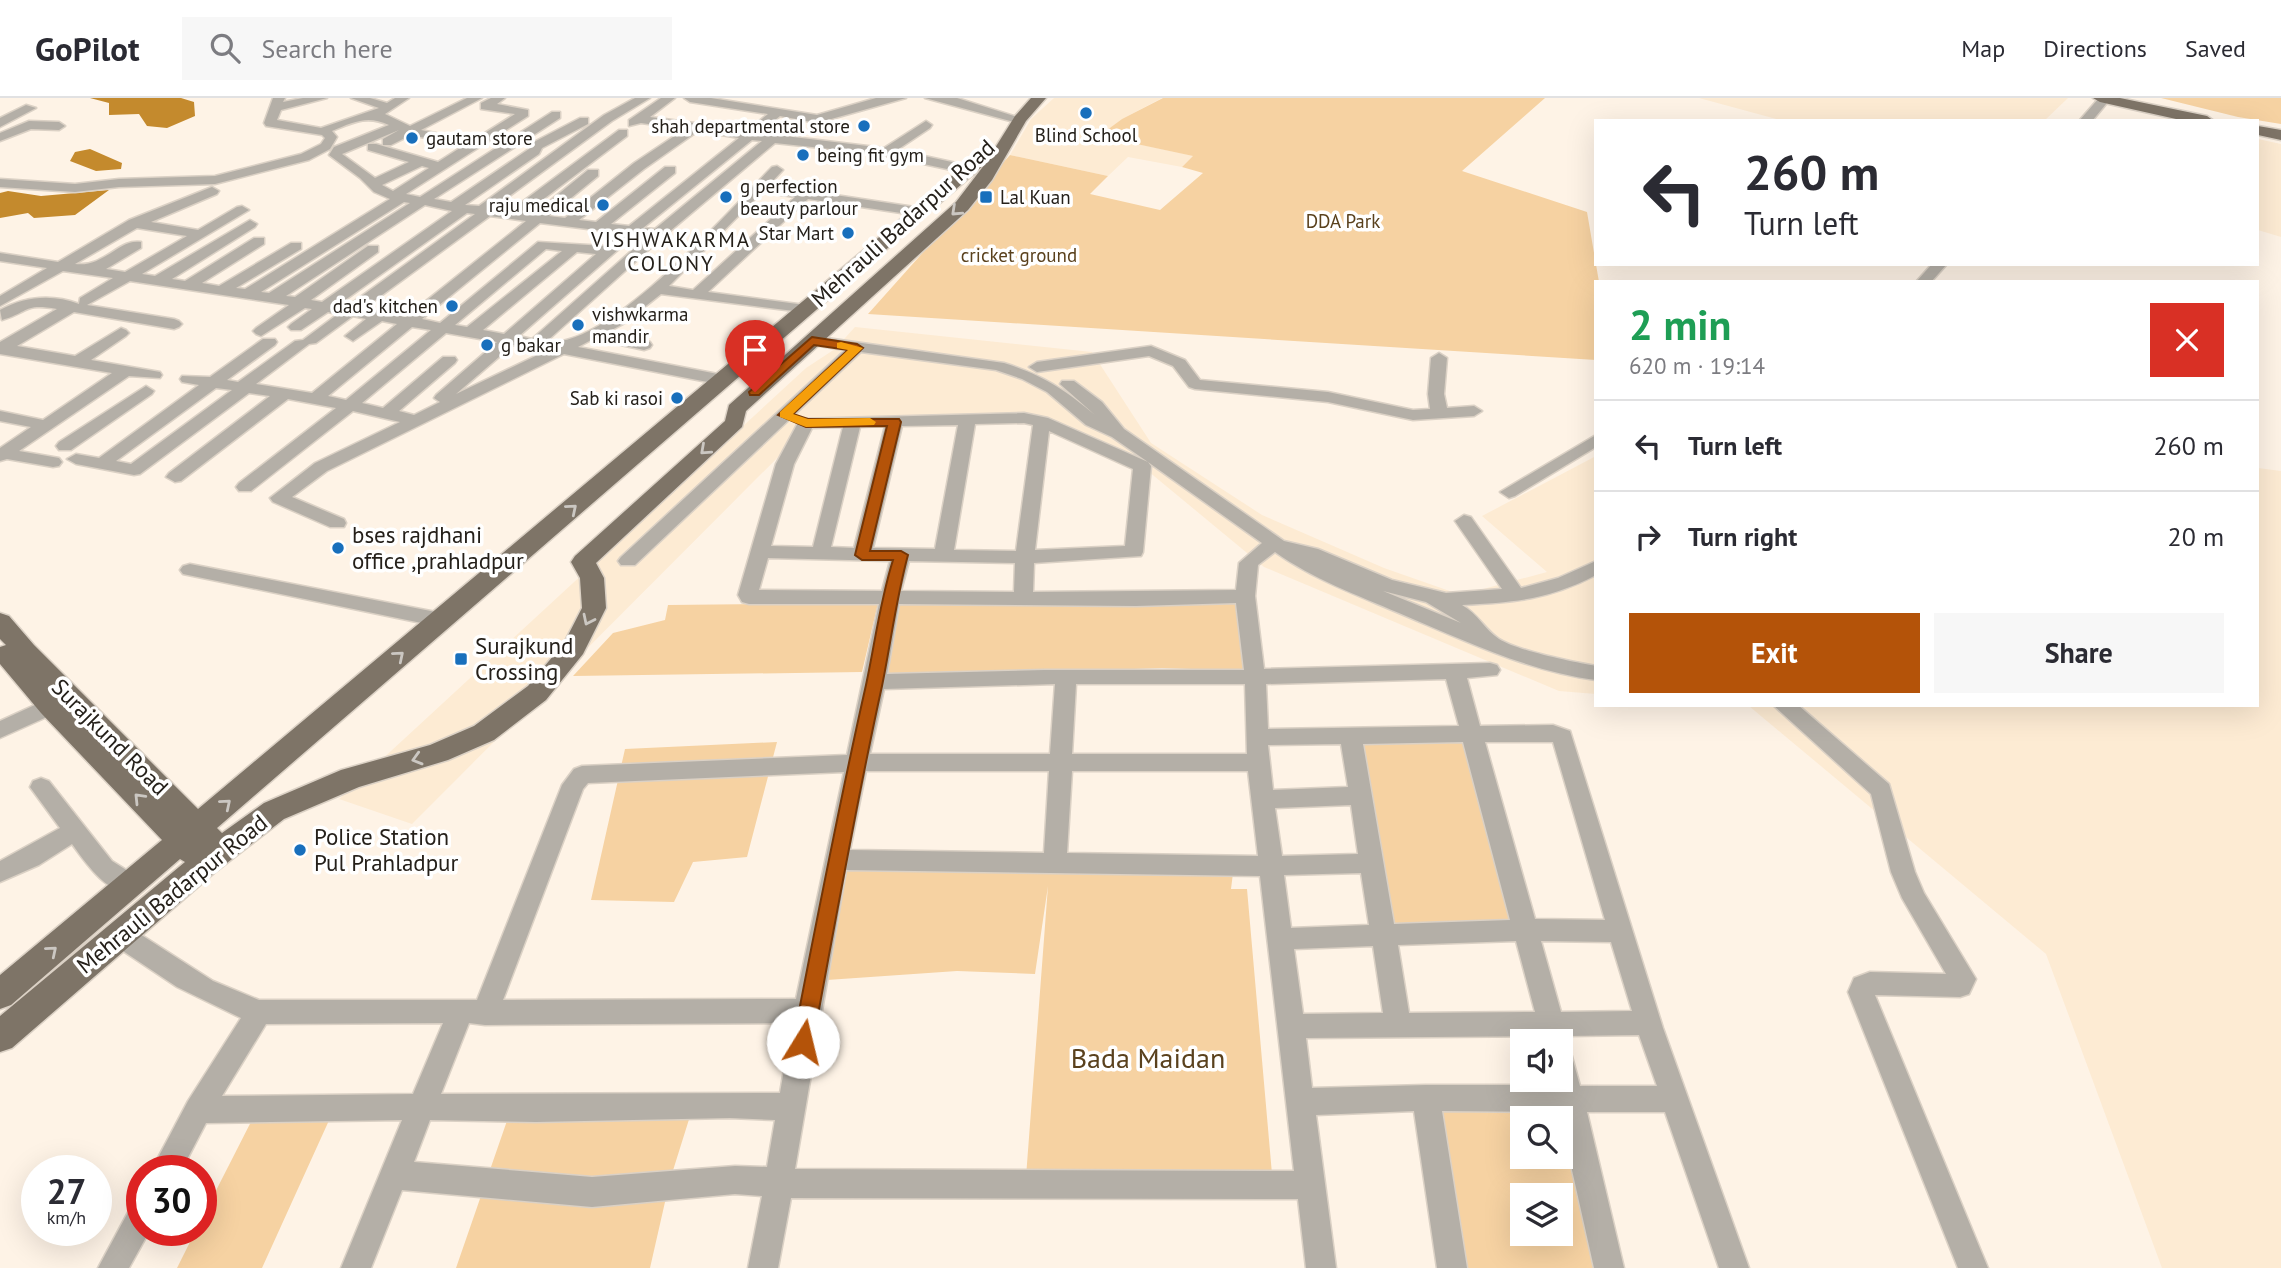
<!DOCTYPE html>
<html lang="en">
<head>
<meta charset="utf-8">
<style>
  :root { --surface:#fff; --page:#f7f7f7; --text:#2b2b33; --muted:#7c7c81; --line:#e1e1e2; --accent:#b45309 }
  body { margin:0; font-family:"PT Sans",sans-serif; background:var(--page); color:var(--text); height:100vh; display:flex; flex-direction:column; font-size:26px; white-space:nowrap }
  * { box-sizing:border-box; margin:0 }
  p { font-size:23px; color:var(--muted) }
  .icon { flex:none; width:38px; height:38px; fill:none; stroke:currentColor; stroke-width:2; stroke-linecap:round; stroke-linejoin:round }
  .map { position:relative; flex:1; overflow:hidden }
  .side { position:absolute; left:1594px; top:182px; width:665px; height:427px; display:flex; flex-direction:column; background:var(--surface); border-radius:0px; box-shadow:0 7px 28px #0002 }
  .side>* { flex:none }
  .hud { position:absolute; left:1594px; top:21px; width:665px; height:147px; border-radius:0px; box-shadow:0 7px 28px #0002; background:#fff; color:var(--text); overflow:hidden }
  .controls { position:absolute; left:1510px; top:931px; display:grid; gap:14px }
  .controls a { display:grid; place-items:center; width:63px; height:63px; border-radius:0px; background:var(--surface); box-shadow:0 7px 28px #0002; font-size:35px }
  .speed { position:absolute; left:21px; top:1057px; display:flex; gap:14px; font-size:35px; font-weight:700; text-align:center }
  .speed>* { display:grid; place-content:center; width:91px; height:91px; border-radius:50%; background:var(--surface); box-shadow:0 7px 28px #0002; line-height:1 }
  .speed small { font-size:18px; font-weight:400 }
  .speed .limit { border:10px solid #d22; background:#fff; color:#111 }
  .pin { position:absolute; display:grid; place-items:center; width:60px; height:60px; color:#fff; margin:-72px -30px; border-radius:50% 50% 50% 0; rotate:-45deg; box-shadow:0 0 7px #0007 }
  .pin .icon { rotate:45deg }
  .me { position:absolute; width:77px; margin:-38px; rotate:9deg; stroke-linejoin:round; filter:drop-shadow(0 0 5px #0008) }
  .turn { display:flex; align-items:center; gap:24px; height:147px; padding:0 35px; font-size:32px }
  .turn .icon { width:91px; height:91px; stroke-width:2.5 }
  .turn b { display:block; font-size:49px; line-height:60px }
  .round { display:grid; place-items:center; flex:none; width:74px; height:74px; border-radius:0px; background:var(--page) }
  .head { display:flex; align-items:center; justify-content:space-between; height:119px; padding:0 35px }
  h1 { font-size:42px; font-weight:800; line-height:52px; color:#1e9e55 }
  .button { display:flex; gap:14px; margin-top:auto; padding:14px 35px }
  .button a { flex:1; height:80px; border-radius:0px; background:var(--accent); color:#fff; font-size:28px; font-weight:800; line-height:80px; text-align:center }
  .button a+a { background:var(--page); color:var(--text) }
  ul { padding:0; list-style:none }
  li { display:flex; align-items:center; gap:21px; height:91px; padding:0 35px; border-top:2px solid var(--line) }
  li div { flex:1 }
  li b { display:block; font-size:26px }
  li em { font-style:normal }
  header { display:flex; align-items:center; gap:42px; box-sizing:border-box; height:98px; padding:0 35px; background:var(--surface); border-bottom:2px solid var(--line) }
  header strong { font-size:33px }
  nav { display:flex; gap:38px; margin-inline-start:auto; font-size:24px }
  .search { width:490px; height:63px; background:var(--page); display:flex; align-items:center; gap:18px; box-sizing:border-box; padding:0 24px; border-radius:0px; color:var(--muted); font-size:26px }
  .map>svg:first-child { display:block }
  .built { fill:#fdebd3 }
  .green { fill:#f6d2a2; fill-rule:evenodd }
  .water { fill:#c48a2d }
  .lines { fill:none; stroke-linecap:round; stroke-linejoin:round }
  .minor-casing { stroke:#dbd1c5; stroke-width:3 }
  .major-casing { stroke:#dbd1c5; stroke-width:3 }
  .minor { fill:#b4afa7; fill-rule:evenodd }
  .major { fill:#7e7467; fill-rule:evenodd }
  .oneway { stroke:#cbc7c2 }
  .route { fill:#b45309; stroke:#753606; stroke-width:2 }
  .slow { fill:#f59e0b }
  .poi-dot { fill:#186fbc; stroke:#fff; stroke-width:2.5 }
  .labels { text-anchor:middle; stroke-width:7; stroke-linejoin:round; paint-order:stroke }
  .far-poi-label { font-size:19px; fill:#25201a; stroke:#fff; text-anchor:start }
  .far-park-label { font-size:19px; fill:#5a411d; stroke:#fff }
  .far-neighbourhood-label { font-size:21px; letter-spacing:2px; fill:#25201a; stroke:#fff }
  .street-label { font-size:23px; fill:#25201a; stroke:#fff }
  .poi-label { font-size:23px; fill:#25201a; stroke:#fff; text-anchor:start }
  .near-park-label { font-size:28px; fill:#5a411d; stroke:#fff }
</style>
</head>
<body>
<header>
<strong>GoPilot</strong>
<div class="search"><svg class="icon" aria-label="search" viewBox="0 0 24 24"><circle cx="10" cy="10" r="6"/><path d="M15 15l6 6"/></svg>Search here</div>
<nav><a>Map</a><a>Directions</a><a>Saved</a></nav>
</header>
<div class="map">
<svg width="2281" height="1170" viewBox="0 0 2281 1170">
  <rect width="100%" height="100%" fill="#fef3e6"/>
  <path class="built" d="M1054,0H1162L1122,21L1100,38L1194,58L1182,69L1128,59L1108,78L1010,57L1031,21Z
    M1699,0H2068L2044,23H1784Z
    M2258,41L2281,46V139L2258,132Z
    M855,229L1092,254L1151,345L1262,417L1384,470L1461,497L1547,474L1482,418L1596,358V596L1559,593L1264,469L1125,354L1027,325L814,323L412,726L339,701L806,270L835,251Z
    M2258,370L2281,373V1170H2162L2046,856L1749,608L1741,607H2258Z"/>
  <path class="green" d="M1163,0H1545L1462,73L1587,114L1599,184H1596V262L868,216L1010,57L1108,78L1090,96L1160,112L1203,75L1182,69L1193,58L1099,38L1122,21Z
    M2161,0H2281V26L2238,19Z
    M1240,501L1250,573L1162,570L879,580L893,502Z
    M878,505L862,574L573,578L613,535L665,522L668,507Z
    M1465,640L1517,844L1473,840L1379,843L1346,643Z
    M777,644L747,759L693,764L674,804L591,802L625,651Z
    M1050,771L1233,775L1231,791H1247L1272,1076L1026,1079L1048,788L1035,876L957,873L827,882L844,773Z
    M1557,1009L1560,1020H1522V1059H1561V1026L1595,1170H1450L1423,1011ZM1522,1097H1561V1136H1522Z
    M257,1012L331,1018L262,1170H177L196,1132H201V1122Z
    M691,1015L670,1082L650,1170H456L509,1017Z"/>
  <path class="water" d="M90,0H181L194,4L195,18L167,30L147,28L139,16L109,17V5Z
    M90,51L122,65L121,71L96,73L70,63L75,54Z
    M109,92L75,117L34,120L28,115L0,120V95L8,93L41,98Z"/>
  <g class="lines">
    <g class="minor-casing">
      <path id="minor" d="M273,0H285L283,4L303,0H327L281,12L277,22L321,30L379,10L351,0H370L387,5L395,0H409L385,16L410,28L467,0H482L421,32L472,43L515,16L481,11V5L491,0H505L497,6L528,12V18L406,96L420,99L552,14H560V20L434,101L451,104L529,51L532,45L580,20H588V26L542,50L539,56L465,107L479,108L604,17L635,0H650L612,23L493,110L510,113L619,32H627V38L525,115L534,116L588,72H598V78L549,118L565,120L634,65L685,31L641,25L629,28V22L661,0H675L650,19L694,25L705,23L706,27L747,33L768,16L690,4L684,0H711L817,17L876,0H906L817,25L780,18L759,35L884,50L926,23L932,27L930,30L897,52L970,68L976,72L970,76L877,56L775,45L663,139L547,243C605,254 732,110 772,69L777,68L783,72L769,87L921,110L928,114L921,118L808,101L708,194L805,207L810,209L813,212L810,215L661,196L623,226L606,235L650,244L652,247L650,250L644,252L593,241L578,249L723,277L729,279L731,282L729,285L723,287L564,256L327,373L292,399L344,421L346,425L344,429H330L273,404L270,400L315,365L400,324L353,313L251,393H239L236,389L239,385L336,310L288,301L181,383L175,384L166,379L169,375L270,298L249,295L140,376L134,377L76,366L67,361L76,356L99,360L199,287L182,284L180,281L182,278L210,279L263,241H275L277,244L275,247L227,282L238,284L295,243L303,242L338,216L328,214L301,232H291L288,229L291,226L312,211L305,210L261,238L256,236L253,233L256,230L289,207L130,183L87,207L174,221L179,223L182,226L179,229L174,231L74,214L17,248L75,258L121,230L126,232L129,235L126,238L91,262L160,274L162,277L160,280L129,278L19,353L59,360L62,364L59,368L53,369L7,361L0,363V350L31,329L0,323V313L43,322L112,275L0,256V244L57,211C23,205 30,214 2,222L0,212C25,198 53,196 79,206L80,200L113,180L63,173L0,208V198L47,170L0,163V155L58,164L129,122L212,89L219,93L217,96L151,124L198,132L237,109L242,108L249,112L142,176L155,178L250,122L257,126L255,129L172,181L185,183L254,140H264V146L202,185L219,188L291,145H301V151L236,190L245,191L390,101L374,94L360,80L329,57L334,49L389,27C367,17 354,24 332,33L337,39L330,51L309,62L215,86L119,89L75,94L0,89V81L75,86L119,81L215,78L301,56L321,46L325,40L322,37L266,28L264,25ZM399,32L383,41V47H391L411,37L463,48L438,64L376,46H368V52L409,64L375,80L342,56ZM698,33L739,40L629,128L611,126L675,75V69H665L596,124L579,122L644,71ZM752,42L762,43L655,131L643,130ZM422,68L429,70L393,93L382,87ZM762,94L795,99L693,192L669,188ZM404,104L410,105L269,195L261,194ZM425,107L452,113L322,204L311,202L378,154V148H368L295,199L286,198ZM467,115L475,116L348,208L338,207ZM490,118L526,123L406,219L363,211ZM540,125L620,135L605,148L538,144L440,225L422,221ZM137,130L187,138L125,174L106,171L141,150V144C119,140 104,170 75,166ZM635,137L647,139L532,241L519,238ZM546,151L562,153L467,229L455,227ZM577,154L596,156L504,236L483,232ZM353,218L366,221L345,238L353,243L382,223L397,226L312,295L256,286L309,246L316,245ZM412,229L431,232L346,302L328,298ZM446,235L497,244L436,297L434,300L440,304L414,317L399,313L455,265L457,262L455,259H443L383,310L362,305ZM513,247L546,253L456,296ZM216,290L232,292L131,366L116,363Z
        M925,0H957L1020,20L1014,24Z
        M2099,0H2111L2092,23H2079Z
        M26,7L36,10L0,29V20Z
        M29,23L59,24L65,28L59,32L31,31L0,43V35Z
        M1932,166H1947L1931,184H1916Z
        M812,238L1004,265C1042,277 1064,291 1095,317L1060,286L1062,283H1074L1102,304L1124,331L1284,443L1318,451L1392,482L1446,495L1502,491L1455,423L1464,417L1471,419L1521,490L1558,480L1596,463V477C1548,502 1515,504 1462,507C1478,516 1485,532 1499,541C1518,553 1573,564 1596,568V582C1527,573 1463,542 1399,515C1357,497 1313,481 1275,454L1258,467L1255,498L1264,571L1490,565L1497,567L1500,572L1497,577L1467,580L1480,628L1553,627L1570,633L1663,930L1749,1170H1719L1665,1014H1587L1624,1170H1594L1559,1014L1442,1013L1467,1170H1437L1414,1013L1316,1017L1336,1170H1306L1298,1101L791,1100L778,1170H748L762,1098L735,1096L592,1109L402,1092L371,1170H341L402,1022L206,1025L181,1073H151L188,1003L241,920L177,889L111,845L107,837L111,829L120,826L129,829L213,883L259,902H477L562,687L574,671L582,668L847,657L879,506H749L742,504L738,497L776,366L800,321L1024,315L1048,320L1148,364L1112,339L1086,327L1047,294L1022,281L996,272L861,254L635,467H621L618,463L621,459L845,252L807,246L804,243L807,240ZM1024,325L1033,327L1016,453L954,452L975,326ZM958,327L935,451L873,450L902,328ZM885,328L854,450L831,449L860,329ZM843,329L813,449L771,448L794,366L812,330ZM1049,333L1133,371L1125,448L1035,452ZM1148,364L1262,445L1239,465L1236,492L1033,494L1034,465L1141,458L1143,454L1151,368ZM768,460L890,463L882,493L759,492ZM909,463L1015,465L1014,494L901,493ZM1383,493L1426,504L1461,525ZM1236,505L1244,572H1044L887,576L899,506L1136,508ZM1446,581L1459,628L1268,631L1266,586ZM1055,586L1050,656H870L884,591ZM1076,586H1245L1247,656H1072ZM1463,644L1510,822L1394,826L1363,646ZM1485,644H1553L1605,822L1535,821ZM1341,646L1348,689L1273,692L1268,647ZM866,673H1049L1044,755L850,752ZM1072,673H1248L1258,758L1067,755ZM844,674L796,901L503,902L583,691L588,685ZM1351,707L1358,756L1282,758L1275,710ZM846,772L1260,778L1294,1073L795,1071ZM1361,775L1369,827L1291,830L1284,777ZM1516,843L1535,914L1409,915L1398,847ZM1541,843L1611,844L1632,913L1561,914ZM1373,848L1383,915L1303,916L1294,851ZM443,925L413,996L222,998L266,926ZM469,925L485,927L792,925L780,995L441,996ZM1639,937L1657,988H1580L1571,955L1563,952L1569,943L1568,938ZM1541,938L1543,943H1561V982H1551L1553,987H1426L1312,990L1306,940ZM730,1020L775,1022L767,1069L735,1068L592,1079L414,1064L430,1022L536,1024Z
        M1151,248L1185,262L1200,282L1328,294L1413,312L1430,311L1428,296L1431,260L1439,255L1447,260L1444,296L1447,310L1474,308L1482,313L1474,318L1413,322L1328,304L1195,291L1189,289L1173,268L1149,258L1037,274L1029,269L1037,264Z
        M146,288L154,293L152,296L71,352H59L56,348L59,344Z
        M1596,337V349L1515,398L1509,400L1500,394Z
        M190,466L441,515L448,517L451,522L448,527L441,529L183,476L180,472L183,468Z
        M50,600L58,602L61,608L58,614L0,640V623Z
        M1773,607H1798L1889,686L1915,774L1924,795L1976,881L1969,896L1960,899L1875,897L1988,1170H1958L1848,894L1854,880L1870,874L1946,876L1902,800L1891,774L1871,696Z
        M41,680L49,683L112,763L139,780L142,787L139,794C111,803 86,765 72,746L39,767L0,784V763L60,730L30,689L33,683Z
        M142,1102V1132H150L129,1170H98L132,1107Z"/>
    </g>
    <g class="major-casing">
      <path id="major" d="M1031,0H1046L1026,23L992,82L968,112L746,313L742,329L596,465L604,480L606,510L583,556L546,602L494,642L448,662L359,689L284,721L214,775L12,950L0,954V918L185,764L180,761L11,907L0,911V877L162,742L41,615L0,566V549L6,547L0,541V515L9,518L34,547L198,711L984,51L995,50L1015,18ZM985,66L956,104L729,307L725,323L575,458L571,464L580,480L582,510L564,545L528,588L474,628L430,647L341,672L264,705L222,735L217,730Z
        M2093,0H2120L2207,18L2214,23H2185L2100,4Z
        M2258,28L2281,32V42L2258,37Z"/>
    </g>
    <use href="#minor" class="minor"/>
    <use href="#major" class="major"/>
  </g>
  <defs><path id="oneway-chevron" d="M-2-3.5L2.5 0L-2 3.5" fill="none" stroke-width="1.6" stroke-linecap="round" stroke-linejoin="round" transform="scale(1.75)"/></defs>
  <g class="oneway">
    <use href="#oneway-chevron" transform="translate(956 113) rotate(137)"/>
    <use href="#oneway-chevron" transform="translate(705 352) rotate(138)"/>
    <use href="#oneway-chevron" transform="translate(572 411) rotate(-40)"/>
    <use href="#oneway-chevron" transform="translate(588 522) rotate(116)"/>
    <use href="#oneway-chevron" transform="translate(399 558) rotate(-40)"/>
    <use href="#oneway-chevron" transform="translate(417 661) rotate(164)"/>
    <use href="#oneway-chevron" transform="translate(139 700) rotate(-134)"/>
    <use href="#oneway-chevron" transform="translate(226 706) rotate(-40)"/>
    <use href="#oneway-chevron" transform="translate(52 853) rotate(-40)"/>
  </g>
  <path class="route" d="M812,239L857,246L863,250L793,316L808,321H899L901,324L870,453H901L908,457C896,501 891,544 882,588C856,706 835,825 813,944L810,950L803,953L796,950L793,944C816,825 839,706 866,587C875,545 880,503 893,462H862L855,457L887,328L806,329L778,317L848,252L814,247L759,297H750L749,294Z"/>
  <path class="slow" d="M841,244L863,250L793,316L808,321L870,320L876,324L874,327L806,329L780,319V314L848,252L837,250V245Z"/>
  <g class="poi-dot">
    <circle cx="1086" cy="15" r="7"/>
    <circle cx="864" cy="28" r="7"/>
    <circle cx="412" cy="40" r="7"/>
    <circle cx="803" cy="57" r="7"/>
    <circle cx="726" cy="99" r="7"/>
    <rect x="979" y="92" width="14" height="14" rx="3.5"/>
    <circle cx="603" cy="107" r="7"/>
    <circle cx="848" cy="135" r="7"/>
    <circle cx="452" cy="208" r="7"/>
    <circle cx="578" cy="227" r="7"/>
    <circle cx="487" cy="247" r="7"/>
    <circle cx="677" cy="300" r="7"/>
    <circle cx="338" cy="450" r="7"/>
    <rect x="454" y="554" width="14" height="14" rx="3.5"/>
    <circle cx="300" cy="752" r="7"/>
  </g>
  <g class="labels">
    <g class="far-poi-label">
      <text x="850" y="35" text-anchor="end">shah departmental store</text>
      <text x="1086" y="44" text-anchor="middle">Blind School</text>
      <text x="426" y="47">gautam store</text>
      <text x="817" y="64">being fit gym</text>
      <text x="740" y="95">g perfection<tspan x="740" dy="22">beauty parlour</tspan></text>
      <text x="1000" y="106">Lal Kuan</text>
      <text x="589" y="114" text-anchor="end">raju medical</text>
      <text x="834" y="142" text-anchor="end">Star Mart</text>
      <text x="438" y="215" text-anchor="end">dad's kitchen</text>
      <text x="592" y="223">vishwkarma<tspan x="592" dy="22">mandir</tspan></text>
      <text x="501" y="254">g bakar</text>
      <text x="663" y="307" text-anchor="end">Sab ki rasoi</text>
    </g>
    <g class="far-park-label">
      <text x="1343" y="130">DDA Park</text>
      <text x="1019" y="164">cricket ground</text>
    </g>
    <g class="far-neighbourhood-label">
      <text x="671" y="149">VISHWAKARMA<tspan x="671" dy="24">COLONY</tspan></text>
    </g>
    <g class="street-label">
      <text transform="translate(903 125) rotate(-42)" y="8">Mehrauli Badarpur Road</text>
      <text transform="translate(110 639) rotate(45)" y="8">Surajkund Road</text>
      <text transform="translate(172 796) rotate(-39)" y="8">Mehrauli Badarpur Road</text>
    </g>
    <g class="poi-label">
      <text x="352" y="445">bses rajdhani<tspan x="352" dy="26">office ,prahladpur</tspan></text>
      <text x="475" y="556">Surajkund<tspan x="475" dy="26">Crossing</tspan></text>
      <text x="314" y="747">Police Station<tspan x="314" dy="26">Pul Prahladpur</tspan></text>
    </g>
    <g class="near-park-label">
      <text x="1148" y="970">Bada Maidan</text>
    </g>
  </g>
</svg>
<div class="controls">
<a><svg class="icon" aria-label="sound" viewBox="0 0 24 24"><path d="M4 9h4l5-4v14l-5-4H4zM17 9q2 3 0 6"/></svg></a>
<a><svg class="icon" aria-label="search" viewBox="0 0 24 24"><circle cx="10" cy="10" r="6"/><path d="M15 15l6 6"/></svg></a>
<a><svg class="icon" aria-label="layers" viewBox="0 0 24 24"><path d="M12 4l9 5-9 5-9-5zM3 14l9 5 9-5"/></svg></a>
</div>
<div class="speed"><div>27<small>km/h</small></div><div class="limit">30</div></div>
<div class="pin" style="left:755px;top:294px;background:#d93025"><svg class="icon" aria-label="arrive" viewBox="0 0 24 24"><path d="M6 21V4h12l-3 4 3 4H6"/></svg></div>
<svg class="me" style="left:803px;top:944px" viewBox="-20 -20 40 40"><circle r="19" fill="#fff"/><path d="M0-13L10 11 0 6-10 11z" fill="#b45309"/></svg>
<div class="hud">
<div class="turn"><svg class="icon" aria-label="left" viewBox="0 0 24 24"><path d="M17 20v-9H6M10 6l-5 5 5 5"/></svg><div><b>260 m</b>Turn left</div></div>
</div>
<section class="side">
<div class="head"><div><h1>2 min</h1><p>620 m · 19:14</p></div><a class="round" style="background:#d93025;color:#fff"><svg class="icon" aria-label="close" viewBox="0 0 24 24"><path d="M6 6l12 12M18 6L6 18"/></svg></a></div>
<ul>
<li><svg class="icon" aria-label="left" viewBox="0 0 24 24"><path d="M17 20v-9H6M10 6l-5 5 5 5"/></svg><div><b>Turn left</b></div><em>260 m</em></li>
<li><svg class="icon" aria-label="right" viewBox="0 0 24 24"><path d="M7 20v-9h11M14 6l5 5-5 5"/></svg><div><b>Turn right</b></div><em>20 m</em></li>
</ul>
<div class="button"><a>Exit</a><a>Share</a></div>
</section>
</div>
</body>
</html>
